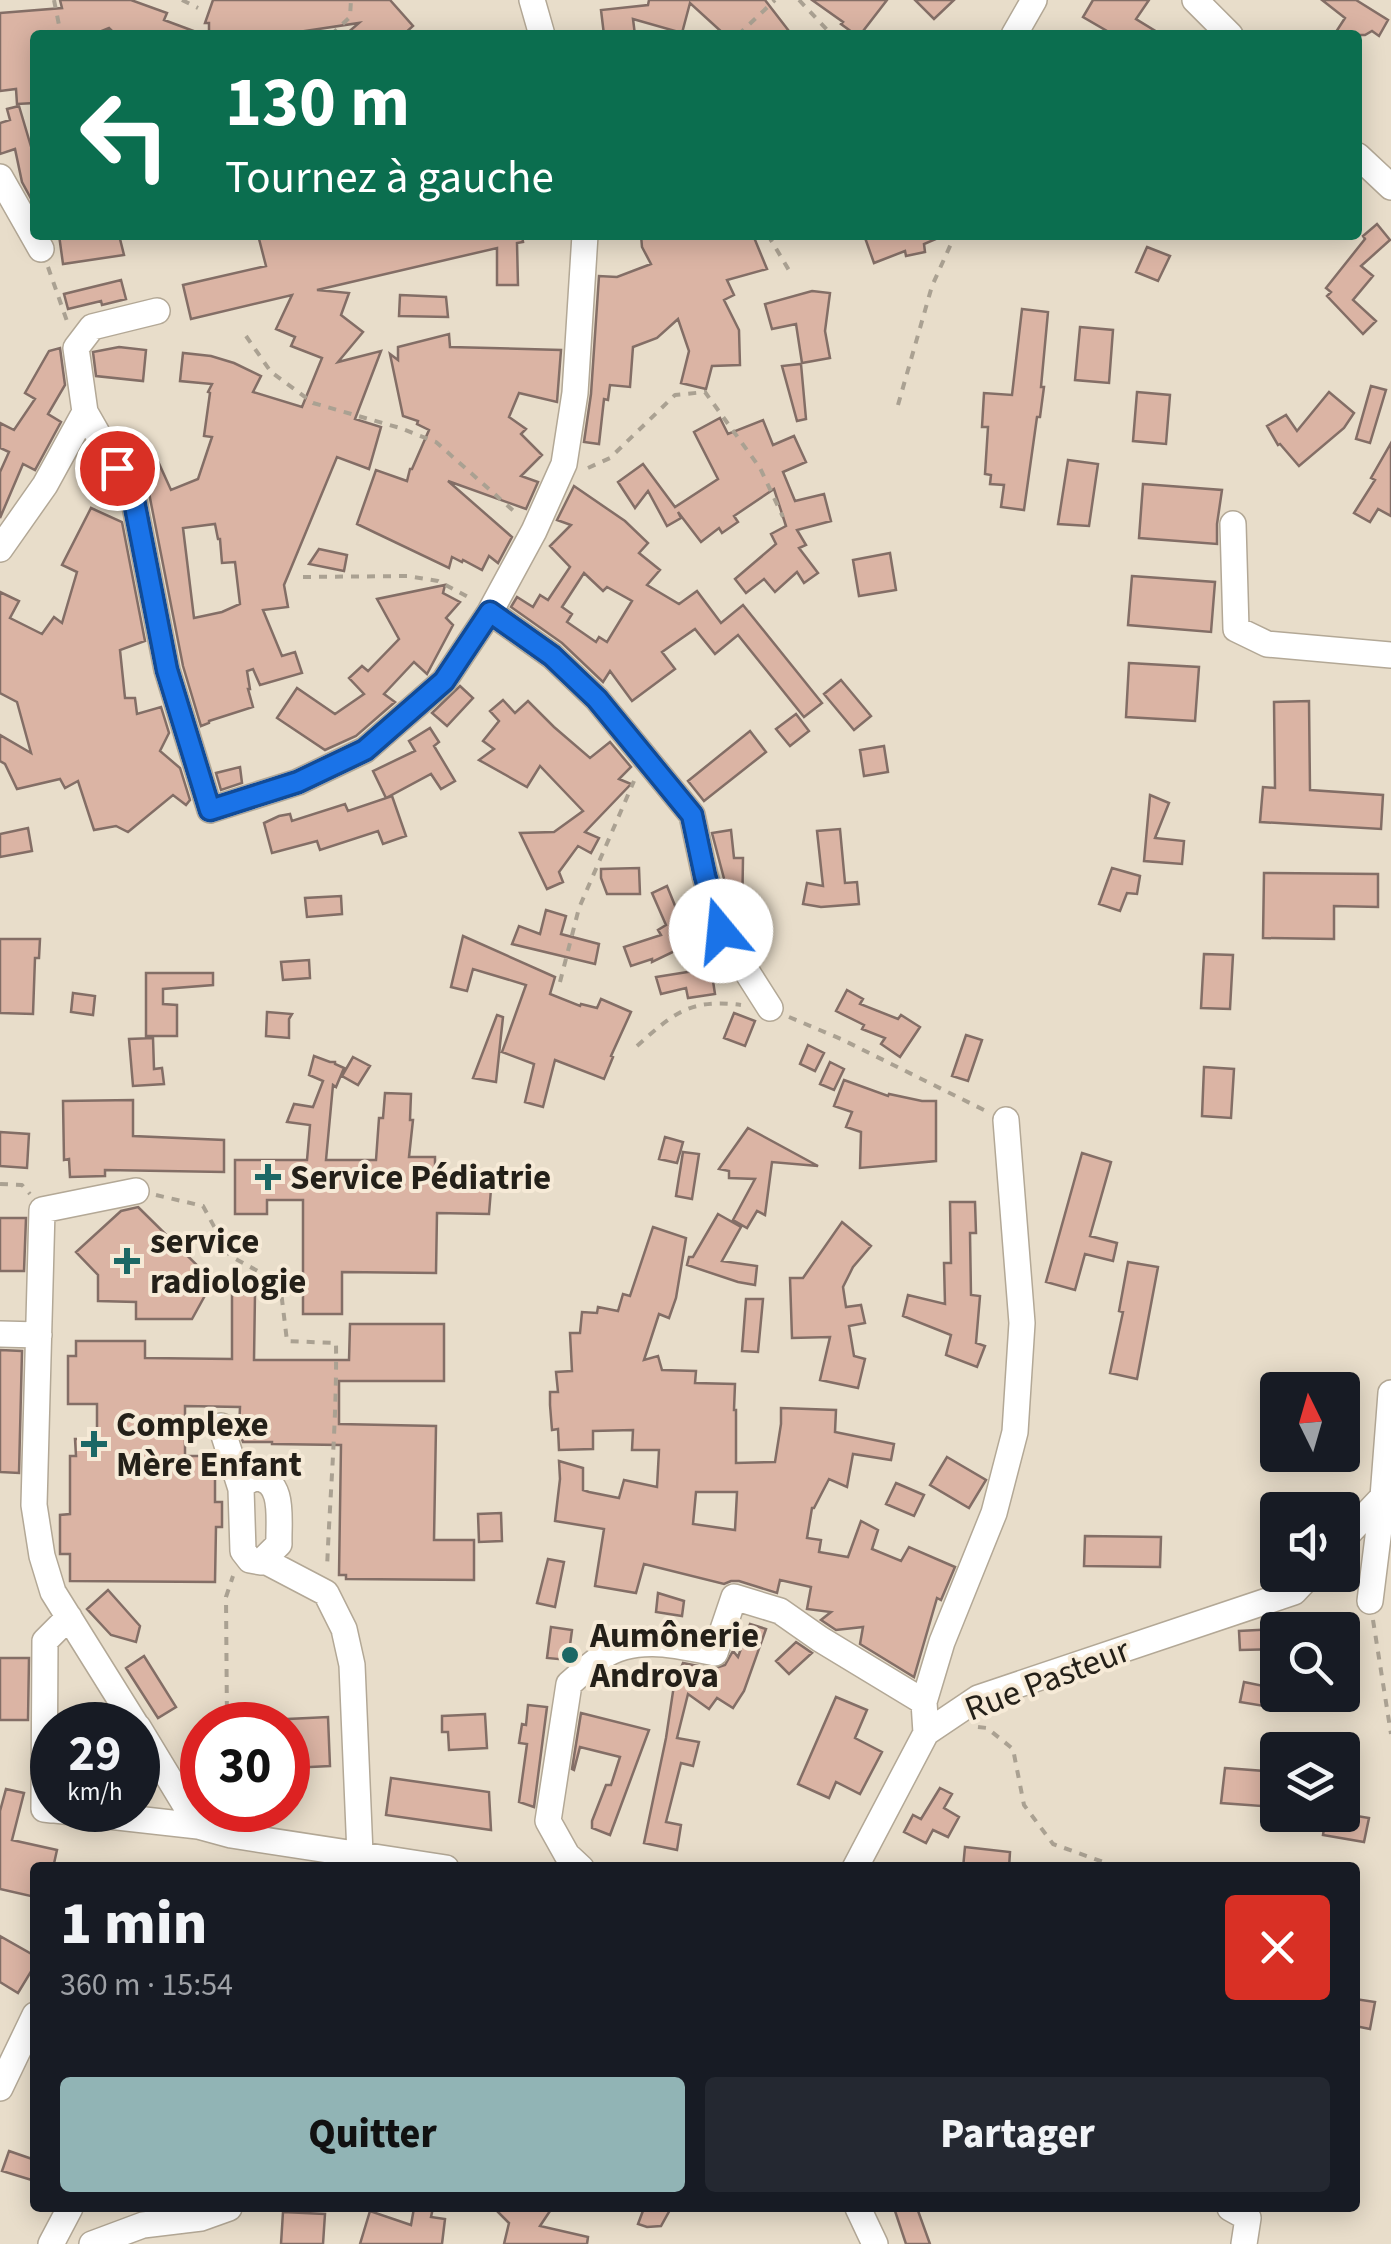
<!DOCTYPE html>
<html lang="fr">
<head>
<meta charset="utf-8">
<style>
  :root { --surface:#171b24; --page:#242831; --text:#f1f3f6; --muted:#9ea1a6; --accent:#91b4b5 }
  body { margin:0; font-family:"Source Sans 3",sans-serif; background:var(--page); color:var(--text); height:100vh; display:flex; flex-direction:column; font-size:38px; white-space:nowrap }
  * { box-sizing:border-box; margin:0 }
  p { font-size:32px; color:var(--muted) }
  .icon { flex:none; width:55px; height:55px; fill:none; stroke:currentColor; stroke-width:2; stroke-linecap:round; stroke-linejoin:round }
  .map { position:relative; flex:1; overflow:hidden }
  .panel { position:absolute; left:30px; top:1862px; width:1330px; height:350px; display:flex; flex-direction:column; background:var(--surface); border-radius:10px; box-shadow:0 5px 25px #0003 }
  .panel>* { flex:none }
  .top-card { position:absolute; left:30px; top:30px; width:1332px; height:210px; border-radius:10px; box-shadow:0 5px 25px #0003; background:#0b6e4f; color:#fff; overflow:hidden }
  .needle { width:65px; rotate:355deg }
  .tools { position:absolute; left:1260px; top:1372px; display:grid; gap:20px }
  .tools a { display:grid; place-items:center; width:100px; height:100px; border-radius:10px; background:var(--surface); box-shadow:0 5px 25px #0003; font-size:50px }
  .speed { position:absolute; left:30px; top:1702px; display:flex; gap:20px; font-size:50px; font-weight:700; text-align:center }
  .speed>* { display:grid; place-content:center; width:130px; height:130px; border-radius:50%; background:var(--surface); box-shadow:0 5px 25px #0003; line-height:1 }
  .speed small { font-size:25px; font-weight:400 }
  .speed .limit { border:15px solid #d22; background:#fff; color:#111 }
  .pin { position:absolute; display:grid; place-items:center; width:85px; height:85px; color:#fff; margin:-42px; border:5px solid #fff; border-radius:50%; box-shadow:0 2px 10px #0007 }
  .me { position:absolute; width:110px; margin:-55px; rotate:343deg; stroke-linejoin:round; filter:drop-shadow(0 0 8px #0008) }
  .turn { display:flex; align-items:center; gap:35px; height:210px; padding:0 30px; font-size:45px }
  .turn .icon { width:130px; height:130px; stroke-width:2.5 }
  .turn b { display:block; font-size:70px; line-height:85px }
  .round { display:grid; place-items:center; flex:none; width:105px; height:105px; border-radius:10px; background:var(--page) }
  .summary { display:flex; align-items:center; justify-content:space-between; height:170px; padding:0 30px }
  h1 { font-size:60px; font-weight:800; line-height:75px }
  .cta { display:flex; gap:20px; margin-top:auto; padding:20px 30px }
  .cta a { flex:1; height:115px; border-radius:10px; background:var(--accent); color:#111; font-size:40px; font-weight:800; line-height:115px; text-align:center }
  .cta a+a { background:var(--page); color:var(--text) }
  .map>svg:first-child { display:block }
  .building { fill:#dbb4a4; stroke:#836e66; stroke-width:2.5; fill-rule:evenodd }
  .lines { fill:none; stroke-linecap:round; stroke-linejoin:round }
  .minor-casing { stroke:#b3a896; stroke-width:28 }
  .path { stroke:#aaa192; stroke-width:4; stroke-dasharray:8 8; stroke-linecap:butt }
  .minor { stroke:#fff; stroke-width:25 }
  .route-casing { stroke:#114b97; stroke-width:25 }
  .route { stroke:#1a73e8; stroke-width:18 }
  .poi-dot { fill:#1c6865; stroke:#f6ead7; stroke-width:4 }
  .labels { text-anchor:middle; stroke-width:8; stroke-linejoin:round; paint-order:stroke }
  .poi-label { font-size:35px; font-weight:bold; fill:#242019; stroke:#f6ead7; text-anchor:start }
  .street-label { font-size:35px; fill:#242019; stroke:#f6ead7 }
</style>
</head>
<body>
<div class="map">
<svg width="1391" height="2244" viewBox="0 0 1391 2244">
  <rect width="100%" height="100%" fill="#e8ddca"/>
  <path class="building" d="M60,0H131L167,13L164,20L199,33L198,35H116L109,28L92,35H35V103L17,104L16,89L0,91V13L62,8Z
    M213,0H390L413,26L403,35H345L359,23L292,33L290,35H209V23H205Z
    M649,0H765L792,35H725L690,3L682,33L633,19L635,35H604L601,10L648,5Z
    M812,0H887L860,35H856L841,24L843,22Z
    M915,0H954L934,19Z
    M1093,0H1149L1136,19L1162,35H1114L1083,17Z
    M1322,0H1356L1388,20L1379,36L1372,31L1365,35H1334L1345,18Z
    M19,106L35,160V206L22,182L15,149L0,154V123L10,120L7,109Z
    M1377,224L1390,240L1361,266L1373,276L1353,300L1376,321L1363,334L1327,296L1331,292L1326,288L1365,239L1363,236Z
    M59,235H119L124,255L63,264Z
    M258,235H522L523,242L517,243L518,285H497V248L317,290L349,293L341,315L363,332L338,362L381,351L355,419L381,427L369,469L337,457L284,585L288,607L263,610L282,656L295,652L302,673L260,685L253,669L247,671L250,689H248L253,707L209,721V723L201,726L183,666L149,493L135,466L156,457L171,490L198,479L212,437L204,436L210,393L208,392L212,384L180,381L183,353L211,356L234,363L261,376L253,392L302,407L322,358L291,346L295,337L276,329L292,295L191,319L183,285L266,266ZM215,524L218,539H220L222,563L235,562L240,604L222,612L194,618L183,528Z
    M641,235H753L767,269L727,280L734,295L724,300L739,330L740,365L712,366L706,389L681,383L689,351L678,319L657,338L633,347L630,387L610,385L608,400L604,399L599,444L584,442L591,394L599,276L617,277L651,264L642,247Z
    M864,235H943V236L924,244L925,252L906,256L905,251L874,263Z
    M1147,247L1170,256L1158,281L1136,272Z
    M121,280L126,299L102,305L101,301L68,309L64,294Z
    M812,291L830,293L825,331L830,358L802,363L796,324L772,329L765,304Z
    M400,295L446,297L448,317L399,316Z
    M1022,309L1048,312L1041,387H1044L1040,417H1037L1024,510L1001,507L1004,485L990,484L991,475L985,474L988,427H982L984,393L1012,395Z
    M1080,327L1113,330L1109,383L1075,380Z
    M449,334L450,347L561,350L557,402L519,393L509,417L526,429L521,434L542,455L521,476L538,482L526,509L448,481L512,537L498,563L489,556L482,570L463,560L462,562L452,557L449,568L357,524L376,470L407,481L410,469H412L429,430L417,424L418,421L403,416L390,354L398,360V347Z
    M119,347L146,350L143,381L96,376L93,352Z
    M60,348L65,385L48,414L61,422L35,470L23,464L0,518V472L9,452L0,448V423L14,430L35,399L25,393L49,351Z
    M801,364L806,419L797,421L782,366Z
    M1371,386L1386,390L1370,443L1356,439Z
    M1137,392L1170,395L1166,444L1133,441Z
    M1329,392L1354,413L1344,428L1299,466L1280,444L1278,445L1267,426L1286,415L1297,431Z
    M720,418L728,434L763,420L773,445L794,436L806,462L783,472L795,501L824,494L831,521L797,530L806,545L799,548L818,573L804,583L797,572L775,592L764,579L746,593L735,579L776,544L771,534L786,526L774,489L734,516L738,522L722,533L719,528L701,542L678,512L681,518L667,526L648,491L635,508L618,482L643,464L675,507L718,479L694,432Z
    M1391,443V516L1378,509L1370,522L1354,513L1375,480L1371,478Z
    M1068,460L1098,464L1089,526L1058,524Z
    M1143,484L1222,490L1217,524V544L1139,538Z
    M574,486L625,521L648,543L639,553L660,570L647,585L679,604L697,591L721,623L743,605L822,703L804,717L738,635L715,654L695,629L662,652L675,669L632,701L610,671L603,682L562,643L511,607L517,597L533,607L540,595L548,600L570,567L550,546L571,525L557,520ZM584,573L603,591L607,587L632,601L607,642L599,637L596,642L567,622L572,614L562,607Z
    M91,508L122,522L145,641L120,650L125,698H135L137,714L161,707L169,733L160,751L180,768L190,800L186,805L173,795L128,832L116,826L94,830L78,781L65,788L60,779L17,789L5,764L0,761V735L31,753L17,702L0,693V592L19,601L10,618L42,634L54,617L62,623L77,572L62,565Z
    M319,549L347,555L344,571L309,564Z
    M890,553L896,590L859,596L853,560Z
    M1132,576L1215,582L1211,632L1128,625Z
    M445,585L443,593L460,602L446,618L453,625L427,674L414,662L384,694L395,702L356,736L325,750L277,718L297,688L335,714L364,694L349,678L362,666L368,671L399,639L377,599Z
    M1129,663L1199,667L1195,721L1126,717Z
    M841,680L871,716L854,730L824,694Z
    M460,686L473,698L447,726L432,713Z
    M503,700L515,713L528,701L554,727L590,758L610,742L631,767L619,779L631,784L585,832L599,838L591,853L578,846L559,872L563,882L547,889L520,833L554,832L583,811L540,766L527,787L479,760L494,749L483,741L499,721L490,711Z
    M1309,701L1310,790L1383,795L1381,829L1260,822L1263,787L1275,788L1274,702Z
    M796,714L809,731L790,746L776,729Z
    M430,728L439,742L434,746L455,781L441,789L431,774L386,798L373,771L415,751L409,741Z
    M750,731L766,752L704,801L688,781Z
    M884,746L888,772L864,776L860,750Z
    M240,767L242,783L221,790L216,773Z
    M1150,795L1169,803L1155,838L1184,841L1182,864L1144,861Z
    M392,796L406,836L383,844L378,831L320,850L317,841L272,853L264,823L279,816L290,814L292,821L345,804L348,811Z
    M28,828L32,851L0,857V834Z
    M840,829L845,883L857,882L859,904L821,907L803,904L807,883L823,886L817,831Z
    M731,830L734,858H743L742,920L753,917L762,945L751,948L736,924L712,833Z
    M639,868L640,894H607L601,878V869Z
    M1112,868L1140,876L1137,894L1127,893L1120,911L1099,904Z
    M1264,873L1378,874V907L1334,906V939L1263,938Z
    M667,886L680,918L698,910L706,936L652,962V959L631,966L624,947L661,935L658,930L666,925L652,893Z
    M341,896L342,914L307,917L305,898Z
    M546,910L566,916L561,934L599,944L595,964L512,944L519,926L540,934Z
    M463,936L555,977L550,994L580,1006L581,1004L597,1008L601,999L631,1012L611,1056L613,1057L604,1079L555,1060L543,1107L525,1102L534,1064L502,1052L526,985L473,969L467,991L451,987Z
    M0,939H40L39,958H35L33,1014L0,1013Z
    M1204,954L1233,955L1230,1009L1201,1008Z
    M309,960L310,978L283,980L281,962Z
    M719,967L722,979L713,981L715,994L688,998L686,988L661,994L656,977Z
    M146,973H213V985L163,989V1004L177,1005V1036H146Z
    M847,990L863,999L860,1004L898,1019L901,1015L920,1027L900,1057L881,1044L885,1038L862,1029L864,1025L836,1011Z
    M73,993L95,996L93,1015L71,1012Z
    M267,1012L292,1014L289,1019V1038L266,1036Z
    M734,1013L755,1021L745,1046L724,1038Z
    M497,1015L503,1017L496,1082L473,1078Z
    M966,1035L982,1040L968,1081L952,1076Z
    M153,1038L154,1069L162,1068L164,1084L133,1086L129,1039Z
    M808,1045L824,1053L815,1071L800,1064Z
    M314,1056L330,1062H335V1064L344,1068L336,1087L333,1085L326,1160H376L379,1118H383L385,1093L411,1094L410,1120H413L409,1157H435V1178H485L484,1187L491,1189L489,1214L437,1213L436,1273L342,1272V1314H303V1200H267V1214H235V1160H307L310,1125L287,1122L294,1104L313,1107L323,1081L309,1075Z
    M353,1057L370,1066L358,1085L342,1076Z
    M830,1062L844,1069L834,1090L820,1084Z
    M1204,1067L1234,1069L1231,1118L1202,1116Z
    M844,1080L888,1096L889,1094L922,1101H936V1161L860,1168L861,1132L846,1127L852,1112L834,1106Z
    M133,1100V1136L224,1140V1172L105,1170V1176L70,1177L69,1159L64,1160L63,1101Z
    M748,1128L818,1166L772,1162L765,1215L757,1211L747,1228L733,1220L755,1179L729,1178V1171L719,1169Z
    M0,1132L29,1134L27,1168L0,1166Z
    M665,1137L683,1142L677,1163L659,1159Z
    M683,1152L699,1154L692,1199L676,1196Z
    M1082,1153L1111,1162L1090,1236L1117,1243L1113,1261L1085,1254L1075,1290L1046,1282Z
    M950,1202H975L976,1233H970L971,1295L980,1296L976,1343L985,1346L977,1367L946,1355L951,1335L903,1316L908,1295L945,1304L944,1263H951Z
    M138,1207L213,1281L192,1319H136V1302L98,1301V1275L76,1252L121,1211Z
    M718,1214L741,1227L722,1261L757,1266L755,1285L738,1282L687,1265L689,1257H693Z
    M0,1218H26L24,1271H0Z
    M842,1222L871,1246L853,1267L843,1287L846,1307L861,1305L865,1323L849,1326L854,1356L865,1359L858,1388L820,1380L830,1337L792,1338L790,1278H803Z
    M653,1227L686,1238L676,1298L669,1318L659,1314L644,1360L658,1356L662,1370L696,1371L695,1383L735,1384L734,1410H736V1463L775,1462L781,1424V1408L836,1410L835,1432L894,1444L891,1460L853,1454L847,1487L829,1479L814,1508H812L807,1538L821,1540L819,1552L848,1557L861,1521L878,1530L872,1549L901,1561L909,1547L955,1567L941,1600L937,1598L914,1677L860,1644L863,1627L836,1630L821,1620L831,1612L807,1609L811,1587L780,1580L777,1593L739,1581H731L724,1584L644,1564L636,1593L595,1586L604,1529L555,1521L560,1479L559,1461L583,1468V1490L589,1492L619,1498L624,1480L657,1487L659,1450H632L633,1430L593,1431V1449L559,1450L558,1429L552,1430L550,1405V1392H558L556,1372L572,1371L570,1333H580L582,1312L597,1313L598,1307L618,1311L623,1294L630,1296ZM696,1492H737L735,1530L693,1524Z
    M1128,1262L1158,1267L1137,1379L1110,1373L1123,1312L1119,1311Z
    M232,1294H255L254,1360H349L350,1324H444V1381H339V1424L436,1426L434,1540H474V1580L346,1579V1575H339L341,1445L272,1444V1442H243L239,1430L240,1407L185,1406V1456H214L215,1461V1502H222V1527H216L215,1582L70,1581V1554H60V1515L70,1514V1456H76L75,1439H97V1404H68V1356H76V1341H145V1358L232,1359Z
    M746,1299H763L758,1352L742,1351Z
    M0,1350L22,1351L19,1473L0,1472Z
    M947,1457L986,1480L969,1508L930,1485Z
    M896,1483L924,1495L914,1516L886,1504Z
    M501,1513L502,1541L479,1542L478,1514Z
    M1085,1536L1161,1537L1160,1567L1084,1566Z
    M548,1559L564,1562L555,1607L537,1603Z
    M108,1590L140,1626L136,1642L111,1635L87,1609Z
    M658,1593L684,1601L682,1616L656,1612Z
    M750,1624L766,1629L744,1691L733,1708L717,1698L709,1709L688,1694L677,1738L699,1742L693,1766L681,1763L666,1822L681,1825L677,1850L644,1843L666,1738L674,1685L683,1663L713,1669L725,1665L733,1651L738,1657Z
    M551,1627L572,1630L568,1660L547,1658Z
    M1277,1629V1649L1240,1650L1239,1631Z
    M796,1642L812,1653L789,1674L776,1661Z
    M144,1656L176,1707L158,1718L126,1668Z
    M0,1658H29L28,1720H0Z
    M1244,1682L1278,1689L1276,1708L1240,1702Z
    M836,1697L867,1710L855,1738L882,1752L860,1794L836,1782L829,1798L798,1784Z
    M528,1705L547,1707L534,1807L519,1802L527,1744L519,1743L522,1724L526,1725Z
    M581,1713L649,1730L610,1835L592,1828V1821L606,1785H611L620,1757L580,1747L574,1770L572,1769Z
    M485,1714L487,1748L449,1750L448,1732H442V1716Z
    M328,1717L330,1766L290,1768L288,1719Z
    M1225,1768L1264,1771L1261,1806L1221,1803Z
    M391,1778L489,1792L491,1830L386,1815Z
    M940,1788L952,1794L944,1808L959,1817L948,1837L933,1830L926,1843L904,1832L913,1815L921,1819Z
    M6,1789L24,1793L12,1840L57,1850L53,1868H35V1897L0,1889V1811Z
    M1326,1815H1351L1369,1818L1364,1842L1323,1835Z
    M965,1847L1010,1852L1009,1868H963Z
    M0,1936L35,1956V1965L18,1993L0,1982Z
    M1355,1999L1375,2002L1370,2029L1355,2026Z
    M9,2151L35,2160V2181L2,2171Z
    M414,2208H433L431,2217L445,2219L442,2244H360L370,2211L411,2225Z
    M494,2208H552L540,2226L588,2237L587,2244H504L509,2223Z
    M644,2208H671L661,2226L647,2227L638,2224Z
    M894,2208H917L930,2244H906Z
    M283,2212L325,2214L323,2244H281Z"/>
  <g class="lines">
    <g class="minor-casing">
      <path id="minor" d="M532,0L542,35
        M1195,0L1230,35
        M1014,35L1034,0
        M1358,156L1391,187
        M0,177L41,249
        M157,311L92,327L76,348L85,412L133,496L167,670L210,810L298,782L365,750L444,681L490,612L534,531L564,464L575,393L585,235
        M1233,524L1236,629L1267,644L1391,655
        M0,549L45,485L85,412
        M490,612L552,656L597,699L692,815L705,876L721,931L770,1008
        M0,1334L39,1335
        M221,1426L241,1489
        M255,1478C286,1479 278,1522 279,1544L261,1562L250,1560L243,1551L241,1489L246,1482Z
        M1342,1540L1383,1497
        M265,1561L326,1593L344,1629L352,1665L360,1854
        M1370,1601L1383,1497L1391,1393
        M136,1725L53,1592L42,1556L34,1505L42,1210L136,1191
        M138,1727L198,1826L231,1835L446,1868
        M926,1733L924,1702L942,1642L994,1513L1015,1432L1022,1323L1006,1120
        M52,1810L44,1809L45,1641L69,1617
        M55,1810L198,1826
        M581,1868L567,1855L548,1821L569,1684C579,1675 589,1666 600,1658C635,1634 677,1645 715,1653L734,1597L780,1611L820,1639L924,1702
        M855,1868L926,1733L978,1698L1294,1592L1310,1575
        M0,2088L35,2015
        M858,2208L875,2244
        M1230,2208L1248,2218L1244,2244
        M51,2244L70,2208
        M92,2244L143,2225L201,2218L229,2208"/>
    </g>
    <path class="path" d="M54,0L61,35
      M182,0L198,8
      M799,0L832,35
      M331,35L350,17L351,0
      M738,35L775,0
      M768,235L790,272
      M48,267L68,324
      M246,336L271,372L313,403L400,428L436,442L517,514
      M898,405L932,286L955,235
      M588,468L610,458L675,395L705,392L760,468L783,517
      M303,577L407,576L438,581L470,598
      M560,982L579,908L634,781
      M789,1017L841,1039L988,1112
      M637,1046C673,1014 690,998 741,1005
      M0,1184L22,1185L30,1194
      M156,1195L203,1206L230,1256L280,1283L287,1341L336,1343C337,1418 330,1493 327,1569
      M1373,1620L1391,1734
      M227,1725L226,1597L233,1576
      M978,1727L987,1728L1013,1749L1024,1805L1053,1844L1120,1868"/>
    <use href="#minor" class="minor"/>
  </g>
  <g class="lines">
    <g class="route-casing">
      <path id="route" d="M117,468L133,496L167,670L210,810L298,782L365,750L444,681L490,612L552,656L597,699L692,815L705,876L721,931"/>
    </g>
    <use href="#route" class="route"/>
  </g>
  <g class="poi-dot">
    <path d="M263 1162h10v10h10v10h-10v10h-10v-10h-10v-10h10z"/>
    <path d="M122 1246h10v10h10v10h-10v10h-10v-10h-10v-10h10z"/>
    <path d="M89 1429h10v10h10v10h-10v10h-10v-10h-10v-10h10z"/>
    <circle cx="570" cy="1655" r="10"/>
  </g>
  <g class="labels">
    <g class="poi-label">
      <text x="290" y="1189">Service Pédiatrie</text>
      <text x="150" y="1253">service<tspan x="150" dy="40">radiologie</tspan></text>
      <text x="116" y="1436">Complexe<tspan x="116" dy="40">Mère Enfant</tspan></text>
      <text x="590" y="1647">Aumônerie<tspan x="590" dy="40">Androva</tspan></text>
    </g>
    <g class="street-label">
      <text transform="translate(1047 1679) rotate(-21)" y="12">Rue Pasteur</text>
    </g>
  </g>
</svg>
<div class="tools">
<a><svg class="needle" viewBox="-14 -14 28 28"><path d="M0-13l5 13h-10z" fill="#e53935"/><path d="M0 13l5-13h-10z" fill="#9ea1a6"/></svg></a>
<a><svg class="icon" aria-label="sound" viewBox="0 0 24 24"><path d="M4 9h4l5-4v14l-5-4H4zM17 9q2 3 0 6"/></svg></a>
<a><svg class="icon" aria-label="search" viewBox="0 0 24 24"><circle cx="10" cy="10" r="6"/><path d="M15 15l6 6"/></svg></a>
<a><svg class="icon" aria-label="layers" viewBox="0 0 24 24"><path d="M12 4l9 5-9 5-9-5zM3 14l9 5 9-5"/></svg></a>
</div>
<div class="speed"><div>29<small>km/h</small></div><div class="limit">30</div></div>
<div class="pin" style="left:117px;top:468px;background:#d93025"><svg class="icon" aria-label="arrive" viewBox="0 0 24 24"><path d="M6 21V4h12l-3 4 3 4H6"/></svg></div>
<svg class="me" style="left:721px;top:931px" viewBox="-20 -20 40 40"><circle r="19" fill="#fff"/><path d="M0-13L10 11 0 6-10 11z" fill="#1a73e8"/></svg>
<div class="top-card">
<div class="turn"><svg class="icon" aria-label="left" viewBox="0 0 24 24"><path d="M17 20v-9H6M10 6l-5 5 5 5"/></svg><div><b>130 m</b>Tournez à gauche</div></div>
</div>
<section class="panel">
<div class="summary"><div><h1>1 min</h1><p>360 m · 15:54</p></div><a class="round" style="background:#d93025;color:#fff"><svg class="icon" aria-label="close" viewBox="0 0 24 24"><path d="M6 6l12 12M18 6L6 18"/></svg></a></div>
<div class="cta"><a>Quitter</a><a>Partager</a></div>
</section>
</div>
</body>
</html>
